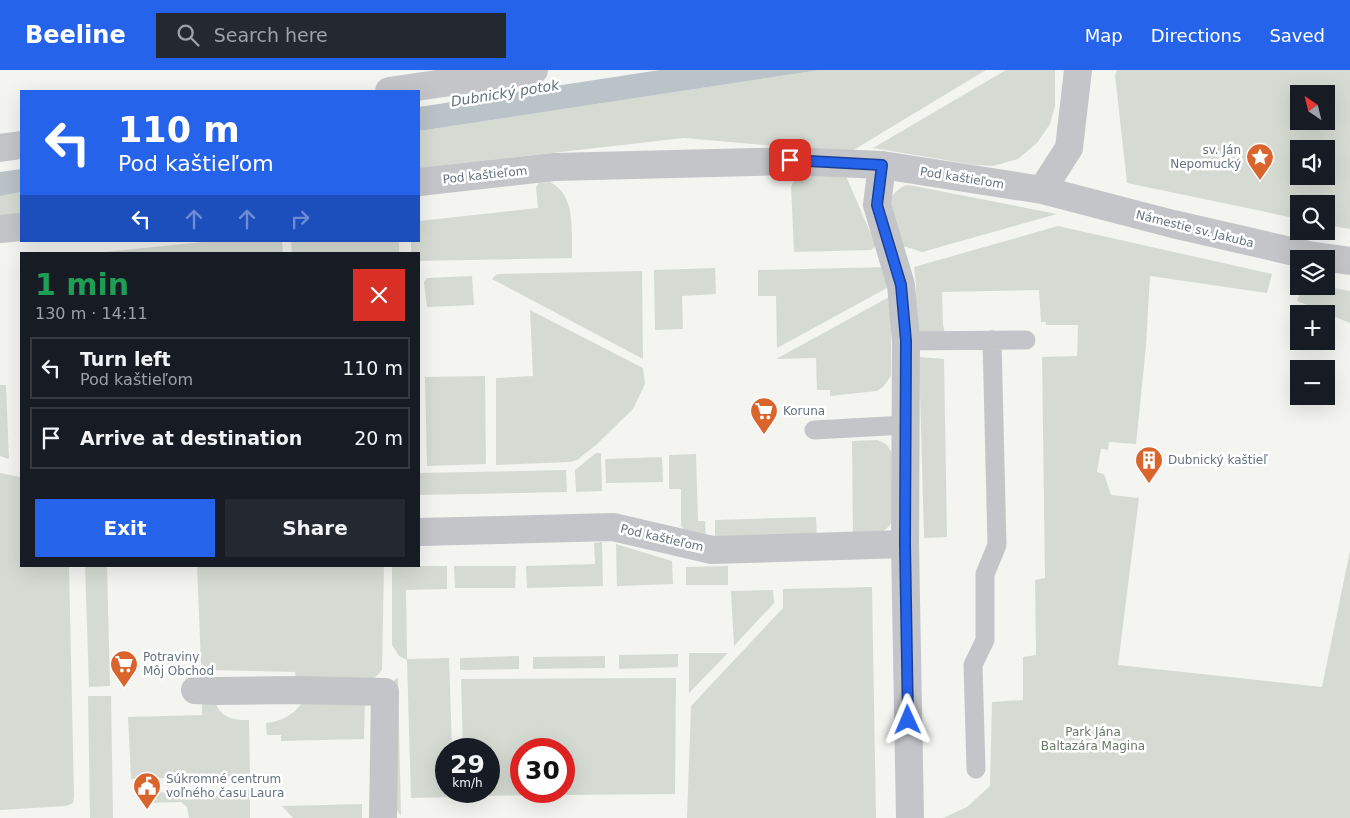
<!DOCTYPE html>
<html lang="en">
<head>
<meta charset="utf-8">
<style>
  :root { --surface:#171b24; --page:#242831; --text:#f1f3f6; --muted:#9ea1a6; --line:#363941; --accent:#2563eb }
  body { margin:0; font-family:"DejaVu Sans",sans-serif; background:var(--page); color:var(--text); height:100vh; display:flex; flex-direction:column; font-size:19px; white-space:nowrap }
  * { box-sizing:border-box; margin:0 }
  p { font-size:16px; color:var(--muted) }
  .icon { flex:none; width:28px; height:28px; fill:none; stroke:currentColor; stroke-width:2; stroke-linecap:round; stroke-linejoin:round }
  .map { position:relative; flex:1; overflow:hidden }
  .drawer { position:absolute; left:20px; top:182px; width:400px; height:315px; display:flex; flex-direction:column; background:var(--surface); border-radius:0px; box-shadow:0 5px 20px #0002 }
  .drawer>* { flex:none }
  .hud { position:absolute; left:20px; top:20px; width:400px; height:152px; border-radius:0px; box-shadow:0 5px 20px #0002; background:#2563eb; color:#fff; overflow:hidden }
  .needle { width:32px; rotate:325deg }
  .tools { position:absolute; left:1290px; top:15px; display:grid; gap:10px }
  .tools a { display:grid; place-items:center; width:45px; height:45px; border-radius:0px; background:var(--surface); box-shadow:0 5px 20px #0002; font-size:25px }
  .speed { position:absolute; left:435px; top:668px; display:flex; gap:10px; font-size:25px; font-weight:700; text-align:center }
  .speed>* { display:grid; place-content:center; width:65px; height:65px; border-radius:50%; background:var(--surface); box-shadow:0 5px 20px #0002; line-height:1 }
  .speed small { font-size:12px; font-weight:400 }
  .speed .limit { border:8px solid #d22; background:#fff; color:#111 }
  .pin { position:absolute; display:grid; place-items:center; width:42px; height:42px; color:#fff; margin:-21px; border-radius:10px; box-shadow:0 2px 8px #0006 }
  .me { position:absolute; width:55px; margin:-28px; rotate:359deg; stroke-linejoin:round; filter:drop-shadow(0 0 4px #0008) }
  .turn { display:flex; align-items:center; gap:18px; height:105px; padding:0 15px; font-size:22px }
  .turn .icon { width:65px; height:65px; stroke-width:2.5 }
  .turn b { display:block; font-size:35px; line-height:42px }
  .lanes { display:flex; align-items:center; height:48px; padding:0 15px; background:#0003; justify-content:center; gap:25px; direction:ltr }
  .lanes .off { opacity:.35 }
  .round { display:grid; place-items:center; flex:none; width:52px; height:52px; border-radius:0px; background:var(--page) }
  .head { display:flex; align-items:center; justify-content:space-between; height:85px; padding:0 15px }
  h1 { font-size:30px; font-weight:600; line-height:38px; color:#1e9e55 }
  .primary-button { display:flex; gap:10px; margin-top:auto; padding:10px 15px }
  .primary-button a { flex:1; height:58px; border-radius:0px; background:var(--accent); color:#fff; font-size:20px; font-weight:600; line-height:58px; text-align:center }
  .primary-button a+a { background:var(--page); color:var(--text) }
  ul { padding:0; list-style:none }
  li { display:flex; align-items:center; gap:15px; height:62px; margin:0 10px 8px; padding:0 5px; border:2px solid var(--line); border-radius:0px }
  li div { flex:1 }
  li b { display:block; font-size:19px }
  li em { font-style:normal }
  header { display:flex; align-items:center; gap:30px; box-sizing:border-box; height:70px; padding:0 25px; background:var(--accent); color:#fff }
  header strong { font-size:24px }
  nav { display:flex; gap:28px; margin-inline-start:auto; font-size:18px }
  .search { width:350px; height:45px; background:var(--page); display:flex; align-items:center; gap:12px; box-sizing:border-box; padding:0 18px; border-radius:0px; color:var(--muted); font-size:19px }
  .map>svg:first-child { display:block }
  .green { fill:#d5dbd2; fill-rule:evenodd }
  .water { fill:#bac3c8 }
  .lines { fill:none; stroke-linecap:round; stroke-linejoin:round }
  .service { stroke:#c3c5c9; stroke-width:19 }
  .minor { stroke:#c3c5c9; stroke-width:28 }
  .route-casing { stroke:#184099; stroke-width:12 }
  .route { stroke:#2563eb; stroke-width:9 }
  .labels { text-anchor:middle; stroke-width:5; stroke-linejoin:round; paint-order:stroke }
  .poi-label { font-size:12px; fill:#657281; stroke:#fff; text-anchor:start }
  .street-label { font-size:12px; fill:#657281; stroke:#fff }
  .park-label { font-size:12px; fill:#667864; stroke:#fff }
  .water-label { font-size:14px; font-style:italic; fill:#61737e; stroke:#fff }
</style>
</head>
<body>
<header>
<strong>Beeline</strong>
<div class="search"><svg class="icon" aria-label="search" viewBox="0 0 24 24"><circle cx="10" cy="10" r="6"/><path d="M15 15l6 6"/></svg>Search here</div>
<nav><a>Map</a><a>Directions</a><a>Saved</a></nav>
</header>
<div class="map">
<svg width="1350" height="748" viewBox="0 0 1350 748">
  <rect width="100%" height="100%" fill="#f4f5f1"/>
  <path class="green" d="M820,0H986L842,87L808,79L684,68L419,98V61Z
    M1006,0H1055V36L1050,54L1037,73L1018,89L993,96L975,95L873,78Z
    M1117,0H1350V159L1326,155V134H1299V149L1127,113L1115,5ZM1299,24H1326V51H1299ZM1299,79H1326V106H1299Z
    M802,105L846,106L876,176L871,180L794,182L791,116L795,110Z
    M550,112C577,126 571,162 572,188L419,191V184H411V171H419V151L538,138L536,117L539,113Z
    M906,115L914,116L1057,144L922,182L903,176C894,153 876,129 906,115Z
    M21,122V144L0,146V126Z
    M1058,156L1272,204L1267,223L1150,206L1146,276L1136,374L1109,372L1108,380L1101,379L1097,402L1104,404L1111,425L1139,428L1118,595L1322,617L1350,481V748H943L967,737L990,716L992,632L1023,630V587L1036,585L1035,510L1045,508L1042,287L1077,286L1078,255H1046V252H1041L1039,220L942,222L943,255L945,263L916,262V215L914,197Z
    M213,171H282L283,184H104V182Z
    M291,171H399V184H292Z
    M887,197V218L777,278L776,226H758V200Z
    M715,198L716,224L682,226L683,259L655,260L654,200Z
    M642,201L643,289L492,209L497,204Z
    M472,206L474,235L427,237L424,212L427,208Z
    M1303,216H1324L1350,221V253L1297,231Z
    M891,226V306L883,317L877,321L830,326V320H817L816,288L776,289Z
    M530,240L643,298L645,314L633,339L596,375L577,390L570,392L496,395V308L533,306Z
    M919,287L944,289L947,467L924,468Z
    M485,306L486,394L427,396L425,307Z
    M0,315H6L9,389L0,386Z
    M878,370L887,375L894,386L892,452C881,468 871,465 853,465L852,371Z
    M596,383H601L602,421L576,422L575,400Z
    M696,384L698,451H705L706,469L691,466L681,456V419H669V385Z
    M662,387L663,412L606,413L605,389Z
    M566,400L567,422L419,425V403Z
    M0,403L21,407V496H69L74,726L73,733L66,736L0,740Z
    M816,447L817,468L715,471V450Z
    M602,472L603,516L527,518L526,496L595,494L594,473Z
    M616,474L672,491L673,514L617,516Z
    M85,496H107L110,616L89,617Z
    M197,496H384L382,600L369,614L296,610L295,602L209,600L201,593Z
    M392,496H447V519L406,520L407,584V589L449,588L452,679H446V721H453V727L411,728L407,590L399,586L392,575Z
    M454,496H516L515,518H455Z
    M728,496V515H686V497Z
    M872,517L876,748H687L691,636L783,538V519Z
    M773,520L774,533L734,576L731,521Z
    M689,583H728L689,623Z
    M678,584V597L619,599V585Z
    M519,586V599L460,600V588Z
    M605,586V598L533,599V587Z
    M398,608L401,746L393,734L394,610Z
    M676,608L675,724L464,726V721H489V679H463L461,609ZM521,679H564V721H521Z
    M88,626H111L113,748H90Z
    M365,628L364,669L281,671V665H267L266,653C282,652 296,643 304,630Z
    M207,630H215C219,648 233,650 249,650L250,706L131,709L128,647L202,645V635Z
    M250,719V748H189L187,737L181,732L148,733V723Z
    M362,734V748H293L282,736Z"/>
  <path class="water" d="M660,0H820L419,61V37Z
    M21,99V122L0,126V102Z"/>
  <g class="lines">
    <path class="service" d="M906,271L1026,270
      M814,360L906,355
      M976,699L973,595L985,570V504L997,475L992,270"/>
    <path class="minor" d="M389,21L534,0
      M0,78L21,75
      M882,95L877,135L901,215L906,271L905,474L910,748
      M419,112L554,97L790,91L882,95L1042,120L1173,154L1308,185L1350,191
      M1042,120L1069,78L1078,0
      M0,159L21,157
      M419,462L613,457L712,480L905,474
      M195,620L217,621L296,620L385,622L383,748"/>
  </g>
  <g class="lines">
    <g class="route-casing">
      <path id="route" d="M790,90L882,95L877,135L901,215L906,271L905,474L908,650"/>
    </g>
    <use href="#route" class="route"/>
  </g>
  <defs>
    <g id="sight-pin" transform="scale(1.4375)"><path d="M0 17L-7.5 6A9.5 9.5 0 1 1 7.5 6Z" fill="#da652c" stroke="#fff"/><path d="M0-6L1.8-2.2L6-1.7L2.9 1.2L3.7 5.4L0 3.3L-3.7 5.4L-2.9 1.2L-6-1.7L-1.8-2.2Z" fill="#fff"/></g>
    <g id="supermarket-pin" transform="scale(1.4375)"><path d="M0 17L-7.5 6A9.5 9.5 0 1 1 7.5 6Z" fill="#da652c" stroke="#fff"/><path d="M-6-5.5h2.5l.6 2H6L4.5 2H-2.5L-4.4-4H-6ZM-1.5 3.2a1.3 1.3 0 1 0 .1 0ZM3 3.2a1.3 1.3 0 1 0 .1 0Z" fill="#fff"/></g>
    <g id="building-pin" transform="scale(1.4375)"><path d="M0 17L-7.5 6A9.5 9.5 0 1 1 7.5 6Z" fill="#da652c" stroke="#fff"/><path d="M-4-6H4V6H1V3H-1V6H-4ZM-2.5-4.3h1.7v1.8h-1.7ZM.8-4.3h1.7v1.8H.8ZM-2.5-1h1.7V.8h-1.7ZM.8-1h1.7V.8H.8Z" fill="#fff"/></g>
    <g id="civic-pin" transform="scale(1.4375)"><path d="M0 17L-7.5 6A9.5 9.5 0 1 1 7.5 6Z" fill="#da652c" stroke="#fff"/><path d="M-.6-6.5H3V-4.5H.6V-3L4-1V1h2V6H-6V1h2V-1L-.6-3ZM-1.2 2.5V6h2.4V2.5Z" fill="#fff"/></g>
  </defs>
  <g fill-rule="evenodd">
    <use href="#sight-pin" x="1260" y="87"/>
    <use href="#supermarket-pin" x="764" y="341"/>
    <use href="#building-pin" x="1149" y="390"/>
    <use href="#supermarket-pin" x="124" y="594"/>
    <use href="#civic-pin" x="147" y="716"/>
  </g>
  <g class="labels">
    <g class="poi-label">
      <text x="1241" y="84" text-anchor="end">sv. Ján<tspan x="1241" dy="14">Nepomucký</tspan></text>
      <text x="783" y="345">Koruna</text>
      <text x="1168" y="394">Dubnický kaštieľ</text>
      <text x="143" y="591">Potraviny<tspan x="143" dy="14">Môj Obchod</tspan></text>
      <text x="166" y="713">Súkromné centrum<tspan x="166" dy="14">voľného času Laura</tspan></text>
    </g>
    <g class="street-label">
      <text transform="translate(485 105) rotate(-6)" y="4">Pod kaštieľom</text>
      <text transform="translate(962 108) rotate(9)" y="4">Pod kaštieľom</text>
      <text transform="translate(1195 159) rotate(14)" y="4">Námestie sv. Jakuba</text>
      <text transform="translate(662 468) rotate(13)" y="4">Pod kaštieľom</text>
    </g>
    <g class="park-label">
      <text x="1093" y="666">Park Jána<tspan x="1093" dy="14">Baltazára Magina</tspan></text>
    </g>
    <g class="water-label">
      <text transform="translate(505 23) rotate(-9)" y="5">Dubnický potok</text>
    </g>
  </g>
</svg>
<div class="tools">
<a><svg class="needle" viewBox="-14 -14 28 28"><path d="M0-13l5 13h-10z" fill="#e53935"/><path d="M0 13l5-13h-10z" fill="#9ea1a6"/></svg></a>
<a><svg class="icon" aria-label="sound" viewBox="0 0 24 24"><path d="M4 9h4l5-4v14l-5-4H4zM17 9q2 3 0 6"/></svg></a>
<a><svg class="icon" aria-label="search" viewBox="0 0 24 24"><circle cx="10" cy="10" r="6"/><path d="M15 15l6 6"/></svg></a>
<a><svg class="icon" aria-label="layers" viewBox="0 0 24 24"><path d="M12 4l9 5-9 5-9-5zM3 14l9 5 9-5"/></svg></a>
<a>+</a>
<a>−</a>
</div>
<div class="speed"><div>29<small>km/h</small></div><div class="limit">30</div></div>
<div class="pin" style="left:790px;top:90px;background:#d93025"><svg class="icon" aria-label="arrive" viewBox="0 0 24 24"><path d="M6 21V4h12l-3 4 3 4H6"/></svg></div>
<svg class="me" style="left:908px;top:650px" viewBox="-20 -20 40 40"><path d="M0-17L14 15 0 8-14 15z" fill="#2563eb" stroke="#fff" stroke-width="4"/></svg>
<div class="hud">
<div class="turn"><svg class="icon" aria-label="left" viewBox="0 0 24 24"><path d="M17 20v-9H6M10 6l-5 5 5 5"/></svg><div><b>110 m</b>Pod kaštieľom</div></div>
<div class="lanes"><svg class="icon" aria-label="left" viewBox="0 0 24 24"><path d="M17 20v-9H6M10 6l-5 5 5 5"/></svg><svg class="icon off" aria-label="ahead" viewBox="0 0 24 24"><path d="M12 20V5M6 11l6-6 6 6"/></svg><svg class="icon off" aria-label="ahead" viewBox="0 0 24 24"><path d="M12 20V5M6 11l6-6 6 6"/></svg><svg class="icon off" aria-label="right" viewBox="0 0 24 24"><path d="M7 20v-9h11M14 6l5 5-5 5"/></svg></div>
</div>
<section class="drawer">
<div class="head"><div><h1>1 min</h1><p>130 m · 14:11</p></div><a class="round" style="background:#d93025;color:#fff"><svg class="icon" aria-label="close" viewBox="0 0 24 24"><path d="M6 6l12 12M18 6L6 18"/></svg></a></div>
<ul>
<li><svg class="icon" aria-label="left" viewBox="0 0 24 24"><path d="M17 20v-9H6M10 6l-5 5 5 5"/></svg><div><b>Turn left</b><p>Pod kaštieľom</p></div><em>110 m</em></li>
<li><svg class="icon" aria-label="arrive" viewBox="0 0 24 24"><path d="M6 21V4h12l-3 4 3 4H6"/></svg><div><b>Arrive at destination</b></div><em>20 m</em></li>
</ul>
<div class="primary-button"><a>Exit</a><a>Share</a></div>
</section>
</div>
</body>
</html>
